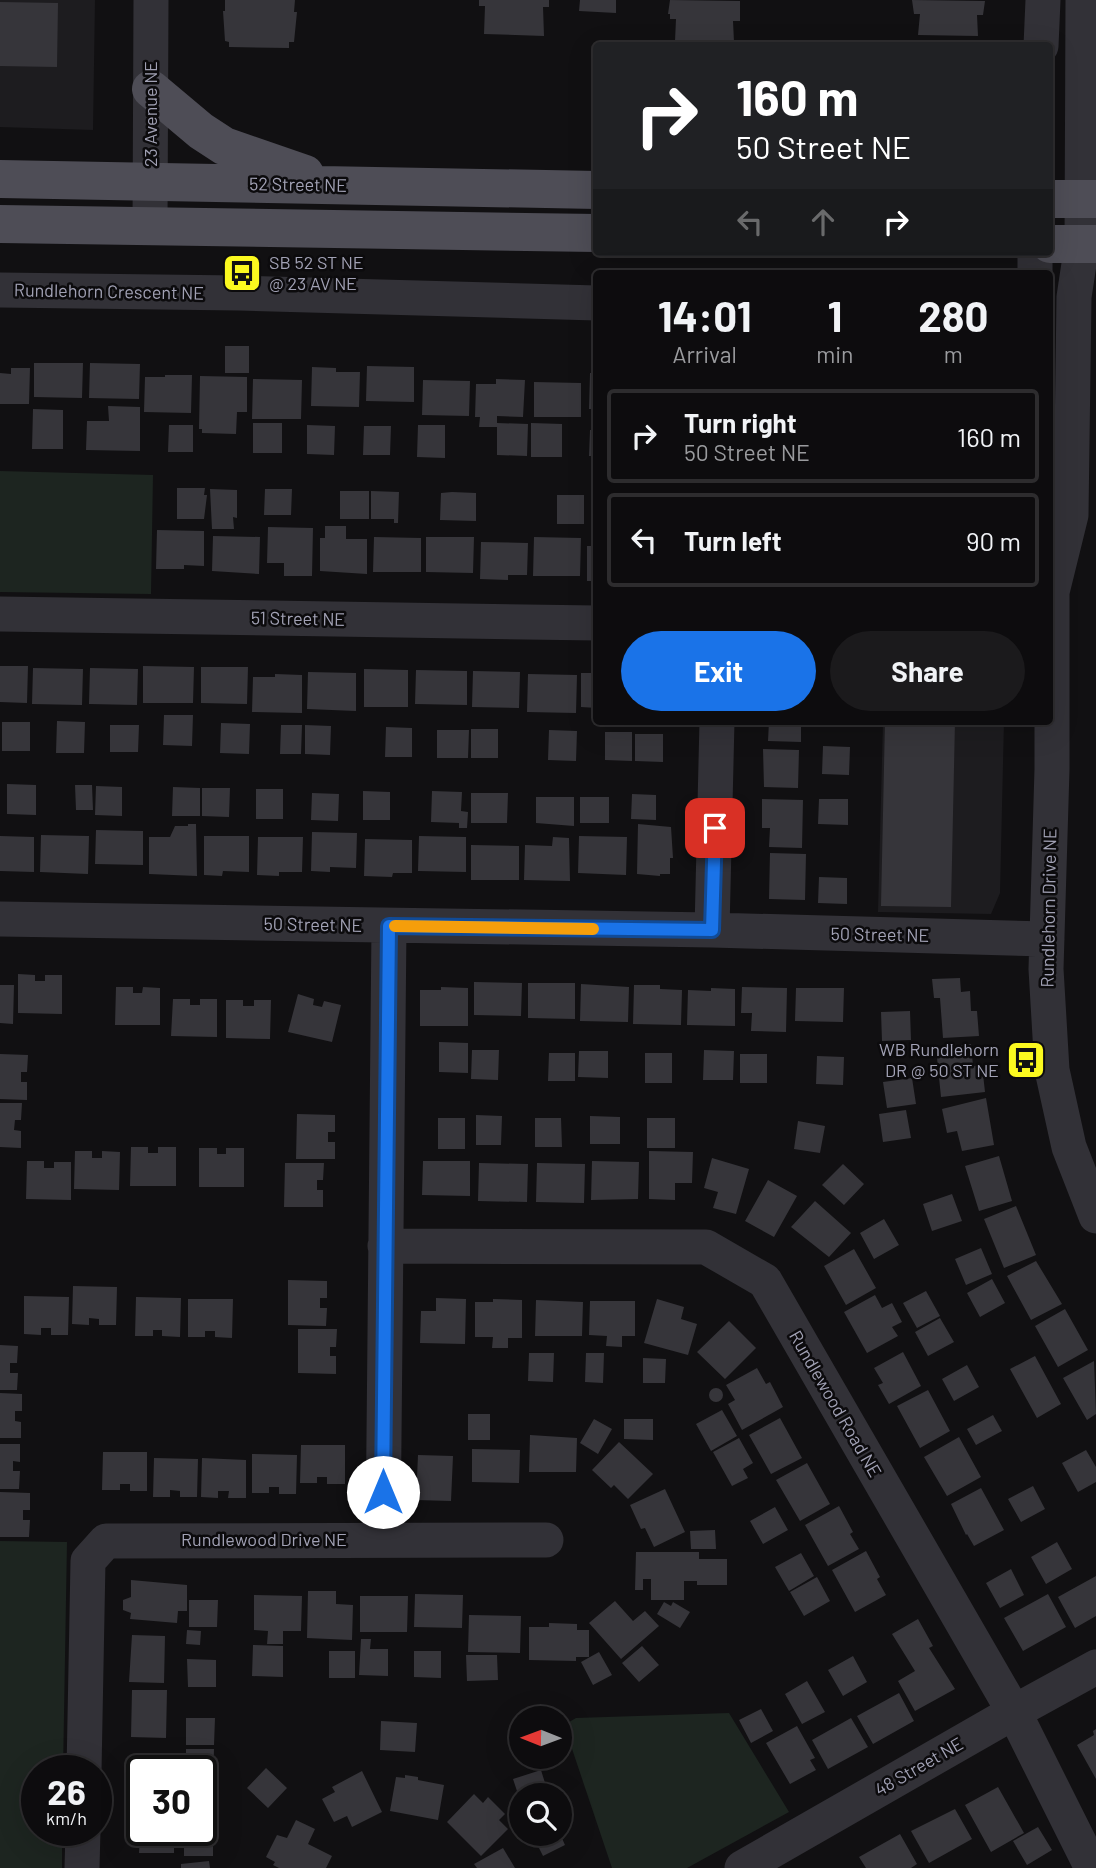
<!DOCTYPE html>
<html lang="en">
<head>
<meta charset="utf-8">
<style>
  :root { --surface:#0d0c0e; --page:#1b1a1c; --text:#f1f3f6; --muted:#9a9b9e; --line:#2d2c2e; --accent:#1a73e8 }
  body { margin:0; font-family:Barlow,sans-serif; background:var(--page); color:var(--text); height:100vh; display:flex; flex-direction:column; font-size:26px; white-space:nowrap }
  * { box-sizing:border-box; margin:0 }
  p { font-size:23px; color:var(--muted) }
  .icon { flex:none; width:38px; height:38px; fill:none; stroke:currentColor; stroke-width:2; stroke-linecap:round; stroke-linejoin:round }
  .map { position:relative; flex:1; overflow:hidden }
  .sheet { position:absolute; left:593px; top:270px; width:460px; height:455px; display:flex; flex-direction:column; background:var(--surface); border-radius:7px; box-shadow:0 7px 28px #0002,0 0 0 2px var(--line) }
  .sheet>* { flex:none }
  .guide { position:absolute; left:593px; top:42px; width:460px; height:214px; border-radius:7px; box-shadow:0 7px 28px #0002,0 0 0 2px var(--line); background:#202124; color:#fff; overflow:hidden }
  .needle { width:46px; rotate:271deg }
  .controls { position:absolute; left:509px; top:1706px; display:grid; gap:14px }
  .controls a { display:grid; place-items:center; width:63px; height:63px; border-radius:50%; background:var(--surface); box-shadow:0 7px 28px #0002,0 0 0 2px var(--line); font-size:35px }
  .speed { position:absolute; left:21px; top:1755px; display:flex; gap:14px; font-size:35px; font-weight:700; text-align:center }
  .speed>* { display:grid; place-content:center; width:91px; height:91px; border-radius:50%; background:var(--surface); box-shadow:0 7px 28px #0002,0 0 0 2px var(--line); line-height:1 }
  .speed small { font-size:18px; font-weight:400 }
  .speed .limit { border:4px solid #111; border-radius:10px; background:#fff; color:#111 }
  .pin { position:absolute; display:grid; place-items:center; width:60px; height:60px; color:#fff; margin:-30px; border-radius:14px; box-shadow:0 4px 10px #0006 }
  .me { position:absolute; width:77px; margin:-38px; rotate:0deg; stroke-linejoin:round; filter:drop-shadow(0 0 5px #0008) }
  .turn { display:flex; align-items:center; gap:24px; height:147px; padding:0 28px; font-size:32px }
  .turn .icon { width:91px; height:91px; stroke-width:2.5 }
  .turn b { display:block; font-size:49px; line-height:60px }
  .lanes { display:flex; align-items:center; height:66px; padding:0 28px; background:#0003; justify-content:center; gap:35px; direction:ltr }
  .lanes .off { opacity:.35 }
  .eta { display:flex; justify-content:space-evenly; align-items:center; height:119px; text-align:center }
  .eta b { font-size:42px; font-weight:700; line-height:49px }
  .action { display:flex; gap:14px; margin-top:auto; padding:14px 28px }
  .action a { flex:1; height:80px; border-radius:42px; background:var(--accent); color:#fff; font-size:28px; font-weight:700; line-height:80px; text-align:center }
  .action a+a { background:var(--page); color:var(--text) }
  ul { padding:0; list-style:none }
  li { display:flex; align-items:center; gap:21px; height:94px; margin:0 14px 10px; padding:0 14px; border:4px solid var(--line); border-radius:7px }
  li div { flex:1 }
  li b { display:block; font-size:26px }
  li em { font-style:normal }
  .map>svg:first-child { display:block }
  .built { fill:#1d1c1f }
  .green { fill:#1d2520 }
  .building { fill:#36353a }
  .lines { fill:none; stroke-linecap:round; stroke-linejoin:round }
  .minor { stroke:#323137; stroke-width:35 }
  .major { stroke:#4e4d56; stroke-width:38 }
  .route-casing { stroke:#114b97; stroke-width:18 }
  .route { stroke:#1a73e8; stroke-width:12 }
  .slow { stroke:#f59e0b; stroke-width:12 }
  .labels { text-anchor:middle; stroke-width:5; stroke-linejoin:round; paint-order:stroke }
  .street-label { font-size:18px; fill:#a1a1b4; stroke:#0c0b0d }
  .poi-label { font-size:18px; fill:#a1a1b4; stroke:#0c0b0d; text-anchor:start }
</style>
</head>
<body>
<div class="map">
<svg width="1096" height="1868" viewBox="0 0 1096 1868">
  <rect width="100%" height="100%" fill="#111012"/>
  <path class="built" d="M0,0H95L93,130L0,127Z
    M883,721H1004L1000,893L991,914L878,912Z"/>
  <path class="green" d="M0,471L153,475L151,594L0,592Z
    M0,1541L67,1542L63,1771H37V1830L62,1831V1868H0Z
    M729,1713L789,1812L687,1868H612L564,1725L576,1718Z"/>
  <path class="building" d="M225,0H295L294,12H297L294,42H289V48L229,47V42L225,41L223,11H225Z
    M479,0H549V7H543L544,36L484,34L485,6H479Z
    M580,0H616V13L579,11Z
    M670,0L740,1V21H733L734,42L675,41L676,19H670V14H668Z
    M912,0L985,1L983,15H977L978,36L918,35L920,14H914Z
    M0,2L58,3L57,67L0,66Z
    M225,346H249V373H225Z
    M34,363H83L82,398L34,397Z
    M90,363L140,364L139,399L89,398Z
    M367,366L414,367V402L366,401Z
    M312,367L336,368V372H360L359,407L311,406Z
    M11,368H30L29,404H0V373L11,374Z
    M590,373H597V409H589Z
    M165,375H192L191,413L144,412L145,377H165Z
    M200,376L247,377V412H237L236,434L202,433V429H199Z
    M253,379L302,380L301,419H252Z
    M496,379L525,380L523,417L497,416V423L528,424L527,456L497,455V427H479L480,417H475L476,384H496Z
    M423,380L470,381L469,416L422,415Z
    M534,382L581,383V417H534Z
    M108,406L140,407V451L86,450L87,421H109Z
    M33,409L63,410V449H32Z
    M253,423H282V453H253Z
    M531,423L562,424V457H531Z
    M169,425H193V452H168Z
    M307,425L335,426L334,455L307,454Z
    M418,425H445V458L417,457Z
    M364,426H391L390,455H363Z
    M590,430H597V456H589Z
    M177,488H205L204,495H207L204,519H177Z
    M210,489L237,490V518L233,517L234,529H212Z
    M265,489H292L291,515H264Z
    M340,491H369V519H340Z
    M371,491L399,492L398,523H394V519H371Z
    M452,492L476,493V521L440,520L441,493Z
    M557,495H584V524H557Z
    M325,526H346V539H367V574L320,571V538H325Z
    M268,527L313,528L312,576H284V563H267Z
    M157,530L204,531V566L184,565V569H156Z
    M213,536L260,537L259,574L212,571Z
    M374,537L421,538V572H373Z
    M426,537H474L473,573L426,572Z
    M534,537L581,538L580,576H533Z
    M481,542L528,543L527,575H508V580L480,579Z
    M587,546H597V581H587Z
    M0,666H28L27,703L0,702Z
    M143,666L194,667L193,703H143Z
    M201,667H248L247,704L201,703Z
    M33,668L83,669L82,705L32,704Z
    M90,668L138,669L137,705L89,704Z
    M364,669L408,670V707H364Z
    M416,670L467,671V705L415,704Z
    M473,671L520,672L519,708L472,707Z
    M308,672L356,673V711L307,709Z
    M581,673H597V708L581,707Z
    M275,674L302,675V713L252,712L253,677H275Z
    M528,674L577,675L576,713L527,712Z
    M164,715H193L192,746L163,745Z
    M57,721L85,722L84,753H56Z
    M638,721H676V727H638Z
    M769,721H801V742L768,741Z
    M885,721H955L951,907L881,906Z
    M2,722H30V751H2Z
    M221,723L250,724L249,754L220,753Z
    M110,725H139L138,752H110Z
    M281,725H302L301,754H280Z
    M305,725L331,726L330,755L305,754Z
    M386,727L412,728V757H385Z
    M471,729H498V758H471Z
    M437,730H469L468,758H437Z
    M549,730L577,731L576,761L548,760Z
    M605,732H632V761L605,760Z
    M635,734H663V762L635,761Z
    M823,746L850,747L849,775L822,774Z
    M763,749L799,750L798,788L764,787Z
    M7,784L36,785V815L7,814Z
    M75,785H92L93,810H76Z
    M96,786L122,787V816L95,815Z
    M173,787L200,788V816H172Z
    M202,788H230L229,817L202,816Z
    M256,789H283V819H256Z
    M363,791L390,792V820H363Z
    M432,791L462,792L461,811L468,812L467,828H459V823L431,822Z
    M312,793L339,794L338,821L311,820Z
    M471,793H508L507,823H471Z
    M632,794L656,795V820L631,819Z
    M536,797H574V826L536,823Z
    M580,797H609V823H580Z
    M762,799L803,800L802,848L769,847L770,828H762Z
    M819,799H848V825L818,824Z
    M188,824H196L197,876L149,874V837H170L175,826H188Z
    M638,824L671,827L673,858H670V874H660V876L637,874Z
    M96,830L143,831V865L95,864Z
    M312,832L357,833L356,868L330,867V872L311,871Z
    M41,835L89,836L88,874L40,872Z
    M0,836L34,837V872L0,871Z
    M204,836H249V872L223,871L222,876L204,875Z
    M419,836L466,837V872L418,871Z
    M579,836L627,837L626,875L578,873Z
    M258,837H303L302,872H279V876L257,875Z
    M553,837L569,838L570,881L524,880L525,845L552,846Z
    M365,839L412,840V873H393L392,877L364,876Z
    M471,845L519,846V880H471Z
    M770,853L806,854L805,900L769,899Z
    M819,877L847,878V904L818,903Z
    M18,974L35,975V981H45V975H62V1014L18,1013Z
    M960,978L961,992L970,991L971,1011H977L979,1036L943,1038L940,998H934L932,979Z
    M474,982L522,983L521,1016L474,1015Z
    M528,983H575V1019L528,1018Z
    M581,984L629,987L628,1022L580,1021Z
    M0,985H14L13,1024L0,1023Z
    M634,985H660V989L682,990L681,1025L633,1024Z
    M116,987H133V993H142L143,987L160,988V1025H115Z
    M441,987L468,988V1026H420V990H441Z
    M742,987L787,988L786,1032L751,1031L752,1013H741Z
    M711,988L735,989V1026L687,1025L688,990L711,991Z
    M796,988H844L843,1022L795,1021Z
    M298,994L314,999L313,1005L322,1007L324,1001L341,1005L332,1042L288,1032Z
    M173,999H190V1005H200V999H217V1037L171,1036Z
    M226,1000H243V1006H254V1000H271L270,1039L226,1038Z
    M910,1011L911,1040L882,1041L881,1012Z
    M439,1042L468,1043V1073L439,1072Z
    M971,1044L973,1066L982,1065L985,1092L941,1097L936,1048Z
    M472,1050H499L498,1080L471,1079Z
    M704,1050L734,1051L733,1080H703Z
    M579,1051H608V1078L578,1077Z
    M549,1053H575V1081H548Z
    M645,1053H672V1083H645Z
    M0,1054L28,1055L27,1072H21V1082H27V1100L0,1099Z
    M740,1054H767V1083H740Z
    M817,1056L844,1057L843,1085L816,1084Z
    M912,1078L916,1104L887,1108L883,1082Z
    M986,1098L994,1145L962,1151L957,1131L947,1133L942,1109Z
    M0,1103H22L21,1120H15L14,1130L21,1131V1148L0,1147Z
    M906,1110L911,1138L883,1142L879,1114Z
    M297,1114L335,1115V1132H328V1142H335V1159H296Z
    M476,1115L502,1116L501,1145H476Z
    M590,1116L620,1117V1144H590Z
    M438,1118H465V1149H438Z
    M535,1118H561L562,1147H535Z
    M647,1118H675V1148H647Z
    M798,1121L825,1126L820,1153L794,1149Z
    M131,1147H148V1153H158V1147H176V1186H130Z
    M199,1148H217V1154H226V1148H244V1187H199Z
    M75,1151H92V1158H102V1151L120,1152L119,1190L74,1189Z
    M649,1151L693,1152L692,1183H675V1200L649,1199Z
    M999,1156L1012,1201L979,1211L965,1166Z
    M712,1158L749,1169L736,1214L713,1208L718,1192L704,1188Z
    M27,1161H44V1168H54V1162H71V1200L26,1199Z
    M423,1161H470V1196L422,1195Z
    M592,1161L639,1162L638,1199L591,1200Z
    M285,1163H324L323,1180H317V1190H323V1207H284Z
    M479,1163L528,1164L527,1202L478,1201Z
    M537,1163L585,1164L584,1203L536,1202Z
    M843,1164L864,1184L844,1205L822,1185Z
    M768,1180L797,1196L774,1237L745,1221Z
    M952,1194L962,1221L932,1231L923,1204Z
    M815,1201L851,1233L829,1257L791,1227Z
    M1016,1206L1036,1255L1004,1268L984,1219Z
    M884,1219L899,1245L874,1259L860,1233Z
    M981,1248L992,1274L966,1285L955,1259Z
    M854,1249L876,1288L846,1305L824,1266Z
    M1036,1261L1062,1304L1031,1320L1007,1276Z
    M992,1279L1005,1303L980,1317L967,1293Z
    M288,1280L327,1281V1298H320V1308H327L326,1326L288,1325Z
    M73,1286L117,1287L116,1325H99V1319L89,1318V1325L72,1324Z
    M926,1291L940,1316L917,1328L903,1303Z
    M875,1295L882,1308L892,1303L902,1322L892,1327L898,1336L867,1353L844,1312Z
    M24,1296L69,1297L68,1335H51V1328H41V1335L24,1334Z
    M136,1297L181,1298L180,1337L162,1336V1330H153V1336H135Z
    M436,1298L466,1299L465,1344L420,1343L421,1311H436Z
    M188,1299H233L232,1338L215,1337V1331H205V1337H188Z
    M493,1299L522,1300V1338H508V1348H492L493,1337H475V1302H493Z
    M657,1299L684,1307L681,1319L697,1324L688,1355L644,1343Z
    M536,1300L583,1302L582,1336H535Z
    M590,1301H635V1336H622V1347L606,1346L607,1336L589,1335Z
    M1065,1309L1088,1350L1058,1367L1035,1326Z
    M940,1318L954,1342L928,1356L915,1332Z
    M729,1321L756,1348L725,1379L697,1352Z
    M298,1329H337L336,1347H330V1356H336V1374L298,1373Z
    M0,1345L18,1346L17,1363H10V1373H18L17,1390H0Z
    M903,1352L921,1386L889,1404L878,1385L883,1383L874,1368Z
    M529,1353H554L553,1382L528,1381Z
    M586,1353H604L603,1383L585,1382Z
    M1035,1356L1061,1404L1037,1418L1010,1369Z
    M643,1358L666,1359L665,1383H643Z
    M1094,1361L1096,1414L1087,1420L1063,1378Z
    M967,1365L979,1387L954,1401L942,1379Z
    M757,1368L766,1384L770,1382L783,1407L742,1430L728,1404L735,1400L726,1385Z
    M709 1395a7 7 0 1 1 14 0a7 7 0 1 1-14 0Z
    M928,1390L950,1431L920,1448L897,1406Z
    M0,1393L22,1394V1411H15V1421L21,1422V1438H0Z
    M722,1410L737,1436L711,1451L696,1424Z
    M468,1414H490V1440H468Z
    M993,1415L1002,1431L976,1445L967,1429Z
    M780,1418L802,1458L771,1474L749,1435Z
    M594,1419L612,1429L598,1454L580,1443Z
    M624,1419H653V1440L624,1439Z
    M530,1435L577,1438L576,1472H529Z
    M959,1437L981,1477L947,1496L924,1457Z
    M739,1438L753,1463L743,1469L748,1478L732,1486L713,1452Z
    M619,1442L653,1474L628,1499L614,1485L611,1488L592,1470Z
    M0,1444H20V1462L13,1461V1471H20L19,1489H0Z
    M301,1445H345V1484H327V1477H317V1483H300Z
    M472,1449L520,1450L519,1483L472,1482Z
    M1086,1450L1096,1467V1482L1078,1492L1062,1463Z
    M103,1452H147V1491H130V1484H120V1490H102Z
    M252,1454L297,1455L296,1494H279V1487H269V1493H252Z
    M418,1455L453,1456L451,1501L416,1500Z
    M154,1458L198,1459L197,1497H180V1491L170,1490V1497H153Z
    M202,1458L246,1460V1498H228L229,1491H218V1498L201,1497Z
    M807,1463L830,1504L800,1521L776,1480Z
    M1033,1486L1045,1509L1021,1522L1008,1499Z
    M981,1488L1004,1530L974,1546L967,1534L966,1535L951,1504Z
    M665,1489L685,1532L654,1547L645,1528L641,1529L630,1505Z
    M0,1492L30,1493V1510H23V1520H30L29,1537H0Z
    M839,1506L853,1532L850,1534L859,1549L828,1566L805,1525Z
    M775,1507L788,1530L763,1544L750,1521Z
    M715,1530L716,1549H691L690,1531Z
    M1057,1542L1072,1569L1046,1584L1031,1557Z
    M866,1551L880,1577L877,1579L886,1595L855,1612L832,1570Z
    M636,1552H699V1559H727V1585H697V1581H684V1600H651V1579H643V1590H635Z
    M801,1553L814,1576L789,1591L775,1567Z
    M1011,1569L1024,1595L1000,1608L986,1583Z
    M1096,1576V1616L1075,1628L1058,1597Z
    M817,1577L830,1601L804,1616L790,1592Z
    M131,1580L187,1585V1611H178L177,1623L130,1619L131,1613L123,1610V1600L131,1597Z
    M308,1591H336V1604L353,1605L352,1640L307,1638Z
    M415,1594L463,1595L462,1628L414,1627Z
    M1048,1594L1066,1627L1023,1651L1004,1618Z
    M254,1595L302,1596L301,1631H283V1644H267L268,1631L254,1630Z
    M360,1596H408L407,1632H360Z
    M189,1600H218L217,1627H189Z
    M615,1601L633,1621L645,1611L659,1626L621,1659L589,1623Z
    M664,1602L671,1606L673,1602L690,1612L680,1628L657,1614Z
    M469,1615L521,1616L520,1653L468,1652Z
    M918,1619L933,1646L929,1648L955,1689L915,1711L898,1681L915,1671L892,1634Z
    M549,1623L577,1624V1630H589V1657H576V1661L529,1660V1627H549Z
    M187,1630L201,1631L200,1645L186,1644Z
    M132,1635L165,1636L164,1683L129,1682Z
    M361,1639H371L370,1649H388V1676L359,1675Z
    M253,1645L283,1646V1677L252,1676Z
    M642,1646L659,1665L639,1682L622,1663Z
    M329,1651H355V1678H329Z
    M414,1651H441V1678L414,1677Z
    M599,1652L612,1675L593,1685L581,1662Z
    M466,1655H497L498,1680L467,1681Z
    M853,1656L867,1682L843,1696L828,1670Z
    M187,1659L216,1660V1687H188Z
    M807,1681L825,1712L802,1724L785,1694Z
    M132,1690H167L166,1738L131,1737Z
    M899,1693L914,1721L873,1744L857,1716Z
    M761,1709L773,1731L751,1743L739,1720Z
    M186,1718H215L214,1745H186Z
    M851,1718L868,1747L828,1769L812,1740Z
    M381,1721L417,1723L415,1752L380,1750Z
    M797,1726L815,1758L810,1760L816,1770L790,1784L766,1743Z
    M1096,1729V1779L1077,1745L1094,1735L1093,1731Z
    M186,1749H214L213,1776L201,1775V1771H186Z
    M132,1755L167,1756V1771H142V1802H127L128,1775H132Z
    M266,1768L287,1788L268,1808L247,1788Z
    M541,1770L549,1796H522L521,1803L513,1779Z
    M362,1771L382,1812L352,1827L347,1816L334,1822L322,1799L335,1792L332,1787Z
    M405,1775L418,1777V1780L444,1785L438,1820L390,1811L396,1777L405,1778Z
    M998,1787L1024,1833L991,1852L965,1805Z
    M474,1794L483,1803L488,1797L505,1814L499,1820L508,1829L481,1856L447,1822Z
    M135,1806H142V1830H174V1853H139L140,1832H134Z
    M955,1809L972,1839L929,1863L911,1831Z
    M296,1820L315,1829L308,1844L332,1856L326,1868H279L273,1865L275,1862L266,1857L277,1835L287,1838Z
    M1038,1827L1052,1850L1027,1865L1013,1841Z
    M213,1829V1856H184V1830Z
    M532,1834H560L565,1845L543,1856Z
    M900,1834L917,1864L911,1868H866L859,1857Z
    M503,1848L515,1868H477L474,1864Z
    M209,1861L210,1868H181V1864Z"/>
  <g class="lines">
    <path class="minor" d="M1041,46L1043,0
      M150,227L151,0
      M1035,273V252
      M0,290L239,293L597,303
      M1050,581L1052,592V769L1046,969L1052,1070L1069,1147L1096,1216
      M1052,592L1071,515L1074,297L1082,244L1083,0
      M0,614L597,623
      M0,919L712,930L1047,939
      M712,930L717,721
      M385,1246L706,1247L765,1281L1014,1712L1092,1868
      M383,1539L389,926
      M84,1771L88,1561L106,1541L546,1540
      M82,1868L83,1830
      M742,1868L1014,1712L1096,1667"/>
    <path class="major" d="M151,89L201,131L224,146L305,174
      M0,179L597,190
      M1050,199H1096
      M0,224L597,233
      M1050,244H1096"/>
  </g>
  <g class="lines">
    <g class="route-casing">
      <path id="route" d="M383,1492L389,926L712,930L715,828"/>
    </g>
    <use href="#route" class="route"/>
    <path class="slow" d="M395,926L593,929"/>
  </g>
  <defs>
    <g id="bus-square" transform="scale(2.0125)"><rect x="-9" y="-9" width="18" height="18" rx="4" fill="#fbf91f" stroke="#0c0b0d"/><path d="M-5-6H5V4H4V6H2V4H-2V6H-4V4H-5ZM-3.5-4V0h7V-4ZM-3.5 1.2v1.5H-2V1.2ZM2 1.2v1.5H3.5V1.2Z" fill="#111"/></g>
  </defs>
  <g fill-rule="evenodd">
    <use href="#bus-square" x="242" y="273"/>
    <use href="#bus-square" x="1026" y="1060"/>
  </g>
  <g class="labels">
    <g class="street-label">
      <text transform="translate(151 114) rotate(-90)" y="6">23 Avenue NE</text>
      <text transform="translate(298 185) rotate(1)" y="6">52 Street NE</text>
      <text transform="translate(109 292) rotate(1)" y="6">Rundlehorn Crescent NE</text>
      <text transform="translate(298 619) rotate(1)" y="6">51 Street NE</text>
      <text transform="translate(1049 908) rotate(-89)" y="6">Rundlehorn Drive NE</text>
      <text transform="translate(313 925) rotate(1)" y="6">50 Street NE</text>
      <text transform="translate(880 935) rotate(1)" y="6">50 Street NE</text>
      <text transform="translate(835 1404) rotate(60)" y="6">Rundlewood Road NE</text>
      <text x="264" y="1546">Rundlewood Drive NE</text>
      <text transform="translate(919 1767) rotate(-30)" y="6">48 Street NE</text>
    </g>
    <g class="poi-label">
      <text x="269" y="269">SB 52 ST NE<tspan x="269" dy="21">@ 23 AV NE</tspan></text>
      <text x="999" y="1056" text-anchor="end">WB Rundlehorn<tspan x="999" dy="21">DR @ 50 ST NE</tspan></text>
    </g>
  </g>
</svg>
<div class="controls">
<a><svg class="needle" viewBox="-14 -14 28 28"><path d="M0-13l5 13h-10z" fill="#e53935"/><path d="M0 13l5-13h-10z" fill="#9a9b9e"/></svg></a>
<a><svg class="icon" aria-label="search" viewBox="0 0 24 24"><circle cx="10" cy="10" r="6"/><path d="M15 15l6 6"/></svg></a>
</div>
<div class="speed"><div>26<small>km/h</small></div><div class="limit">30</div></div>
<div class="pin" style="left:715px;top:828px;background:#d93025"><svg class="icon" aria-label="arrive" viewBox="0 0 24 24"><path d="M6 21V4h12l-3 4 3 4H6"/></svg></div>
<svg class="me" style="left:383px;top:1492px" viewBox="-20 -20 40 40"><circle r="19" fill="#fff"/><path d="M0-13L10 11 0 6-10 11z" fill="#1a73e8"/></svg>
<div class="guide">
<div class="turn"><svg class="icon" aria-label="right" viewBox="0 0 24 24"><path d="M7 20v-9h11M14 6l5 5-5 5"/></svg><div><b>160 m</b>50 Street NE</div></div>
<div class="lanes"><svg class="icon off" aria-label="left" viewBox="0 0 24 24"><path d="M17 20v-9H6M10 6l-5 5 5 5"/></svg><svg class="icon off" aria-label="ahead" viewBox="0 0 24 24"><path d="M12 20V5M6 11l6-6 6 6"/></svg><svg class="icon" aria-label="right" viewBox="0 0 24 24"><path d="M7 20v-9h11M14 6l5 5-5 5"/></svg></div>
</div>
<section class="sheet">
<div class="eta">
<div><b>14:01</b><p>Arrival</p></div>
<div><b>1</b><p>min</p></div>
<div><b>280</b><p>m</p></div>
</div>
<ul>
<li><svg class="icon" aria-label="right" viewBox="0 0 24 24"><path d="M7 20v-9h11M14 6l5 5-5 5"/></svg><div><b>Turn right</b><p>50 Street NE</p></div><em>160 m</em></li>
<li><svg class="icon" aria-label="left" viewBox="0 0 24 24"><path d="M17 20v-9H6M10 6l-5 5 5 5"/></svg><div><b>Turn left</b></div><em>90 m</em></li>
</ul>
<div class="action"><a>Exit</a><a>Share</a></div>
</section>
</div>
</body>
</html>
